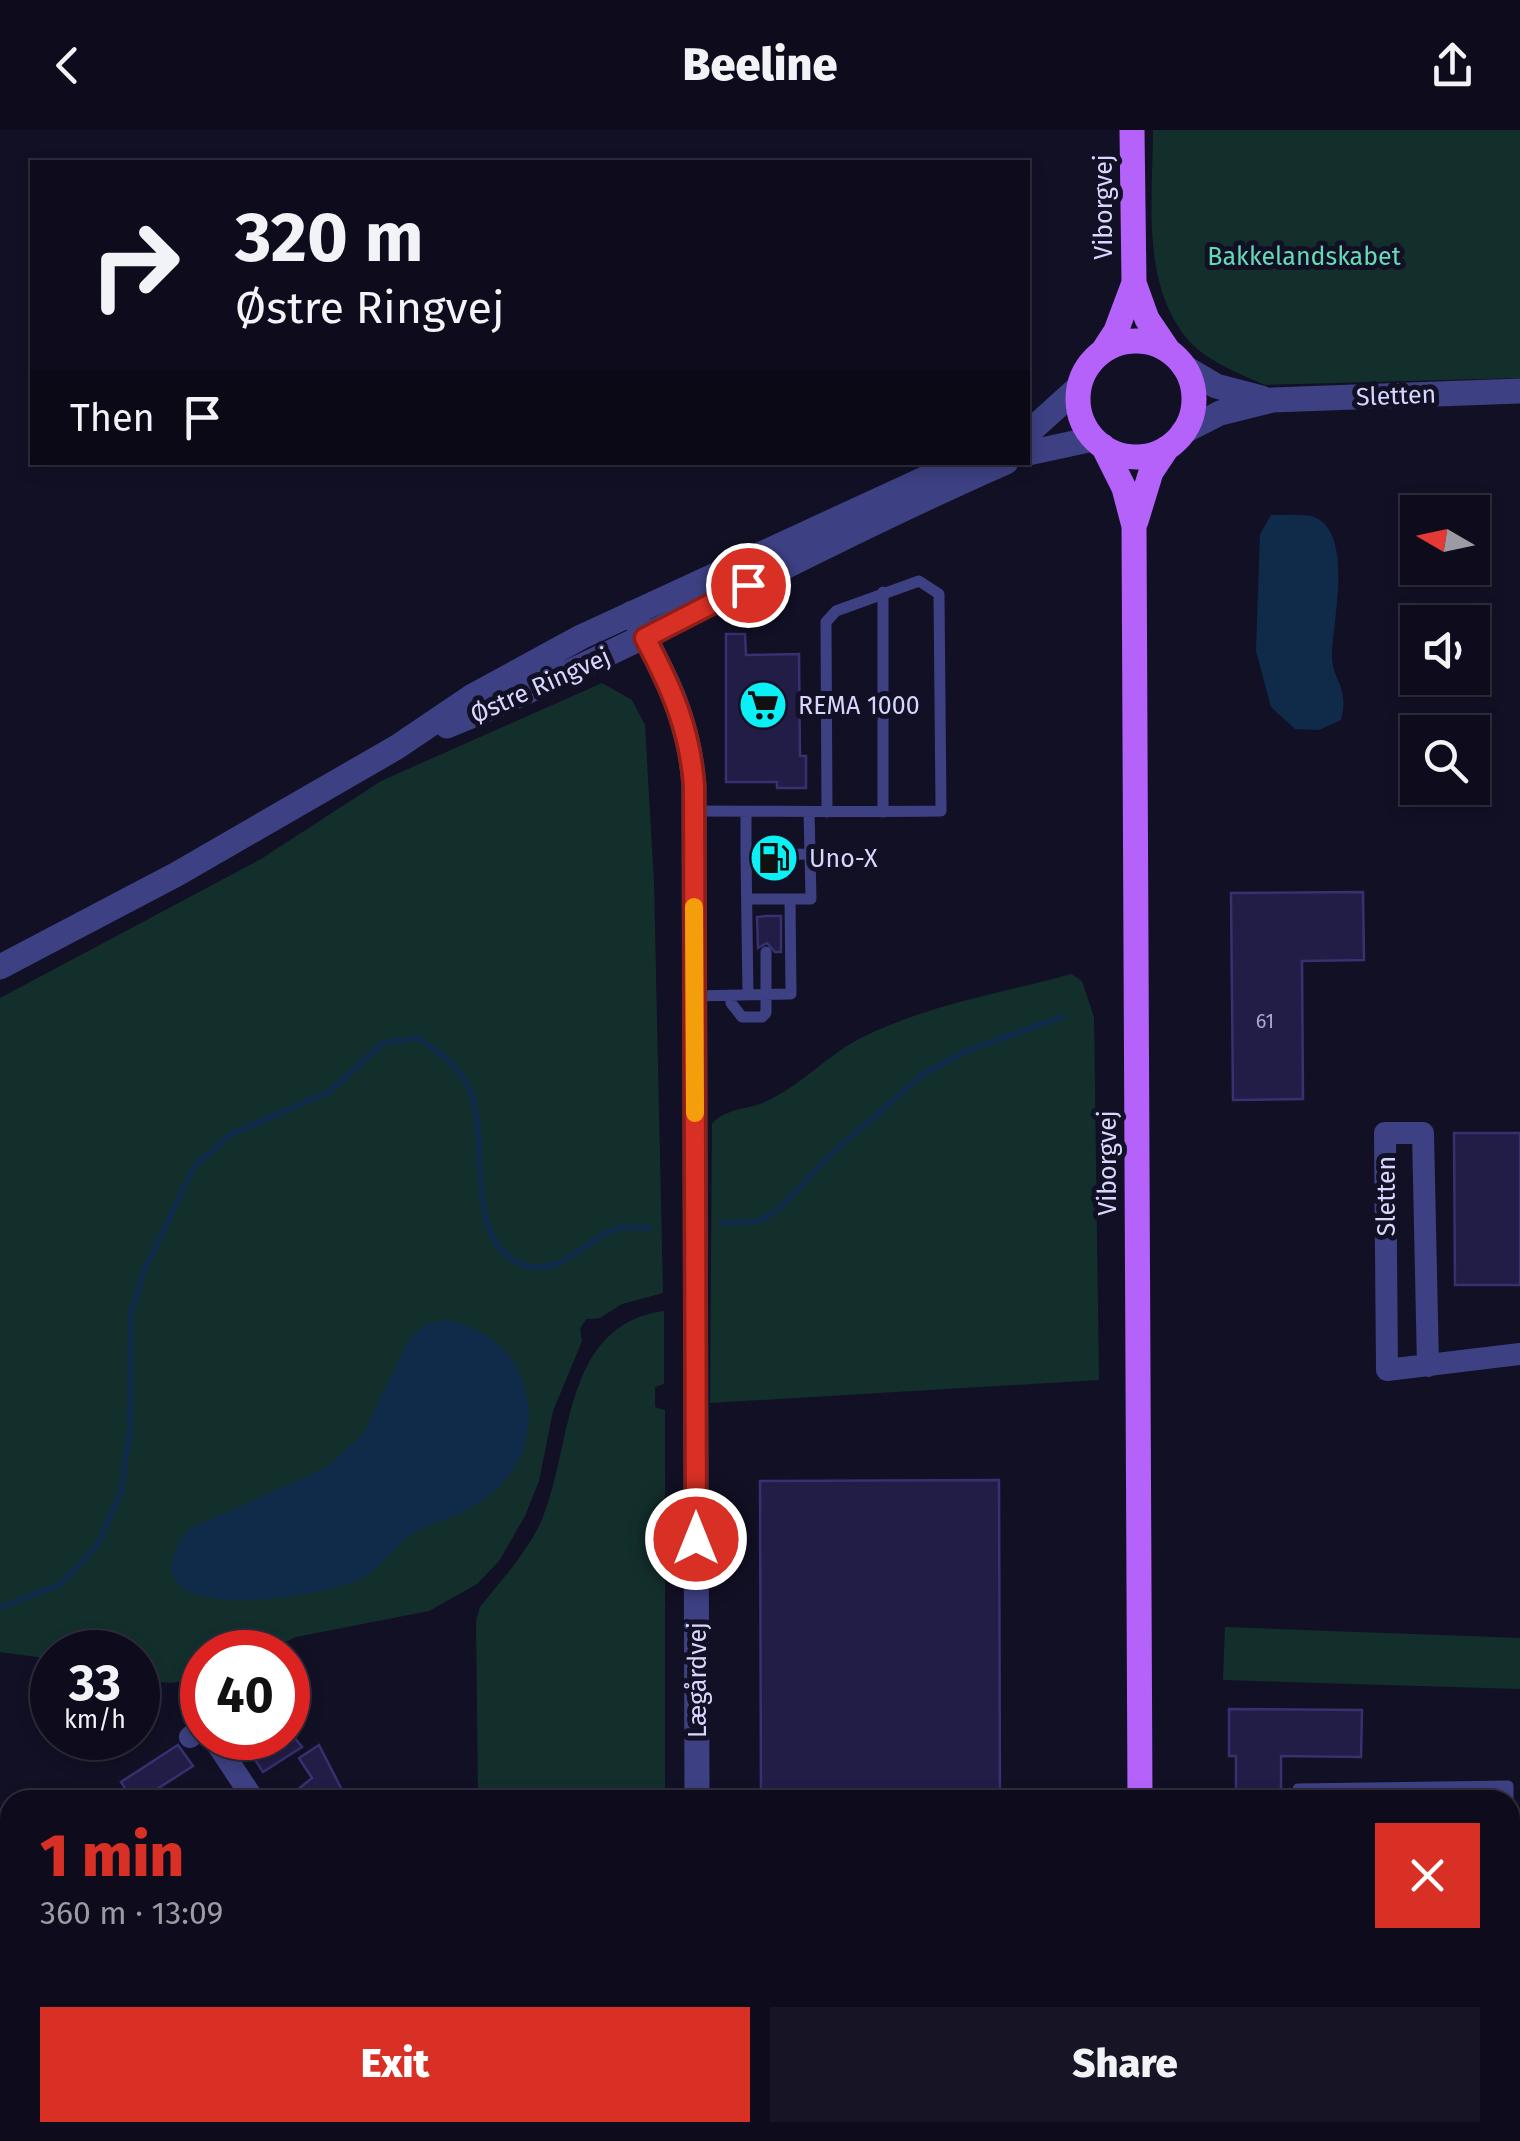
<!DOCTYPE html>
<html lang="en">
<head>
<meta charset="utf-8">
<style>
  :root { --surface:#0e0c1c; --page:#171525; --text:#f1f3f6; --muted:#9b9ba3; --line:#2e2c3b; --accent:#d93025 }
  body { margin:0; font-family:"Fira Sans",sans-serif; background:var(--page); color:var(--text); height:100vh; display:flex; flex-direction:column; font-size:38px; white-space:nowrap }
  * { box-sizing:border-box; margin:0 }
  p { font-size:32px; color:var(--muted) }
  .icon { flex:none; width:55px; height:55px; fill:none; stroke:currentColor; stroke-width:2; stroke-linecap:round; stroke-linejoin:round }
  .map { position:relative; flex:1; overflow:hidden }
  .side { position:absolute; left:0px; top:1660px; width:1520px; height:352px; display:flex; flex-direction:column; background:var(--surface); border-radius:30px 30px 0 0; box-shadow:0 5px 15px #0003,0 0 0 2px var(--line) }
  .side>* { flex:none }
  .top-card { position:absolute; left:30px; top:30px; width:1000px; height:305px; border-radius:0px; box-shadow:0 5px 15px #0003,0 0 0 2px var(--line); background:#0e0c1c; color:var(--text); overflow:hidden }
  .needle { width:65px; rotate:279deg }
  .fabs { position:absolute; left:1400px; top:365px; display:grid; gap:20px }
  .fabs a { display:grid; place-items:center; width:90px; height:90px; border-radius:0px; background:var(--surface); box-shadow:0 5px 15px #0003,0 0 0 2px var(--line); font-size:50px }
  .speed { position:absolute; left:30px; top:1500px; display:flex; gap:20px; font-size:50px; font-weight:700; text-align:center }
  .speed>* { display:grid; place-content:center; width:130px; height:130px; border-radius:50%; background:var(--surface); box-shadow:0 5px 15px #0003,0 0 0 2px var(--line); line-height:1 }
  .speed small { font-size:25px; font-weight:400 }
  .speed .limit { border:15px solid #d22; background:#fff; color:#111 }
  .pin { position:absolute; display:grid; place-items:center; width:85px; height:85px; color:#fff; margin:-42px; border:5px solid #fff; border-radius:50%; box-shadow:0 2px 10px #0007 }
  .me { position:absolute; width:110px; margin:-55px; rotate:0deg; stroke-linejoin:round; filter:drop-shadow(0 0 8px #0008) }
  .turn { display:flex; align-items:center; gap:35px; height:210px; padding:0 40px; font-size:45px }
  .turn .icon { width:130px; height:130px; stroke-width:2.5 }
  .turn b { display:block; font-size:70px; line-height:85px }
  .then { display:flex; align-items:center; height:95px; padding:0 40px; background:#0003; gap:20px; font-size:38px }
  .round { display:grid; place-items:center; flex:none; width:105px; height:105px; border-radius:0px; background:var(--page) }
  .summary { display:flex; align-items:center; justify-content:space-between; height:170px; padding:0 40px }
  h1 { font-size:60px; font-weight:800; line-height:75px; color:var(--accent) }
  .action { display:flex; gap:20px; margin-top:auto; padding:20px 40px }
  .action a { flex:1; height:115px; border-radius:0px; background:var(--accent); color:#fff; font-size:40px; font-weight:800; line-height:115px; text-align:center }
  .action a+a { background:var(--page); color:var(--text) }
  header { display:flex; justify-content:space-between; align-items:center; height:130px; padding:0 40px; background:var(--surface); font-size:45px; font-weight:800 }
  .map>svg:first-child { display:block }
  .green { fill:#132f2c }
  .water { fill:#102a49 }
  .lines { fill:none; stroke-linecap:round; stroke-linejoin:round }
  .stream { stroke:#102a49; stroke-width:6 }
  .building { fill:#221d46; stroke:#373071; stroke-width:2.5 }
  .service { stroke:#3d4082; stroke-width:11 }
  .minor { stroke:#3d4082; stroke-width:22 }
  .tertiary { stroke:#3d4082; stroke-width:25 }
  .primary { stroke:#b462f9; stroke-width:25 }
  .route-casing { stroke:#8d1f18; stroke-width:25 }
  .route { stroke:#d93025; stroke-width:18 }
  .slow { stroke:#f59e0b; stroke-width:18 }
  .labels { text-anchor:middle; stroke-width:10; stroke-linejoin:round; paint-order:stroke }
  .number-label { font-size:20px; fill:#aaa8cf }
  .street-label { font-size:25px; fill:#d7d6fd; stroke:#121025 }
  .park-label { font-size:25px; fill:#64dbb4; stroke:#121025 }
  .poi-label { font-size:25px; fill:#d7d6fd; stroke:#121025; text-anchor:start }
</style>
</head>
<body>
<header><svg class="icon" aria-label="back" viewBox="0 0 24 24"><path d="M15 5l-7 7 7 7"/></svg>Beeline<svg class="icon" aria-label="share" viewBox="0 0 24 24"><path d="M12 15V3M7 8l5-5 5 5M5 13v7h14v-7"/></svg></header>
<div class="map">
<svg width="1520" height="2011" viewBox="0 0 1520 2011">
  <rect width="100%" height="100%" fill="#121025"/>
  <path class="green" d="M1153,0H1520V248L1265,255C1240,244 1209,232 1190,212C1140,155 1153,70 1153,0Z
    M602,553L632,570L645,595L654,754L663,1163L622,1174L600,1188L586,1189L580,1199L582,1211L553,1281L539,1351L525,1386L499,1431L477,1454L429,1481L296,1507L265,1522H202V1548L171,1553L138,1550V1522H52V1529L0,1522V868L261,729L381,651Z
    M1071,844L1082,851L1094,887L1099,1250L710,1273L712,994C727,977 746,981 767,971C802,955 828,924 863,907C927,875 1003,863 1071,844Z
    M664,1181V1254L655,1257V1277L665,1280V1670H478L476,1491L480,1477C501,1451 530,1419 543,1387C573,1313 562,1195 664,1181Z
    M1225,1497L1520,1508V1559L1223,1550Z"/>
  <path class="water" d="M1271,385C1284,385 1299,384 1311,386C1355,398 1333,489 1332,523C1331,551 1350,555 1341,590L1319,600L1295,599L1271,577L1256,521L1260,404Z
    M447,1190C491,1202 519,1222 527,1269C537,1326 502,1365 453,1387C442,1392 429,1394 418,1400C396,1412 382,1439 360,1449C319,1469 110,1501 189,1399L326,1338L363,1304L409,1209L426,1194Z"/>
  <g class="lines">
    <path class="stream" d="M722,1093L759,1091L780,1078L830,1025L923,944L971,919L1062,887
      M2,1477L61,1454L98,1414L121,1362L130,1299L131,1183L143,1143L194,1037L231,1004L329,962L383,913L418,908C436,920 452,931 464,949C497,998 455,1117 528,1136C563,1145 589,1106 619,1098C628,1096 641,1098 650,1098"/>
  </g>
  <path class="building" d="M726,504H745L746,525L799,524L800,626H806V658H777V652H726Z
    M1363,762L1364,830L1302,831L1303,969L1233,970L1231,763Z
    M766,786H781V822H775L767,813L758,818L757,787Z
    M1454,1003H1520V1155H1455Z
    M999,1350L1000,1670H761L760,1351Z
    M1229,1579L1362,1580L1361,1627L1281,1626V1670H1236V1626H1229Z
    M241,1608H295L302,1617L263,1642Z
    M178,1615L193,1636L140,1670H132L121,1652Z
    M319,1615L342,1660L327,1670H285L312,1648L299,1628Z"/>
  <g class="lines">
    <path class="service" d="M883,462V682
      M694,681C777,681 859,682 941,681L939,464L919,451L836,481L826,492L827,682
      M746,681V725
      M809,682L810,724
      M731,865V873L742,887H762L766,883V822
      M748,865L746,725L810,724L811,769H790
      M694,866L791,864L790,769H747
      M1299,1670L1298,1659L1508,1656V1670
      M1510,1956H1520
      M902,2002V2011
      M1408,2004L1429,2002
      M985,2011V2002"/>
    <path class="minor" d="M1428,1236L1423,1003H1385L1387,1240L1520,1224
      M190,1607L202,1598
      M213,1608L254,1670
      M0,1689L10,1705
      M0,1985L10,1978
      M202,2002L208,2011
      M467,2002L473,2011"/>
    <path class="tertiary" d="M1184,237L1216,256L1262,268
      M1183,302L1220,283L1272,270L1520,261
      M1028,303L1079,257
      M1028,323L1093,309
      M632,483C664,543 689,586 694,656L697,1670
      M447,596C638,517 817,415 1006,332
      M0,837L177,744L397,617L471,567L581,507L961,332
      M698,2002V2011"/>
    <path class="primary" d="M1132,0L1134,153L1147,189L1168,220
      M1078 269a58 58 0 1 1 116 0a58 58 0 1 1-116 0Z
      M1103,221L1116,201L1134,153
      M1103,316L1124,358L1134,396L1140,1670
      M1136,391L1151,342L1167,318
      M1142,2002V2011"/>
  </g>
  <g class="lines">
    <g class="route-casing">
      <path id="route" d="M696,1409L694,656C690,599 671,557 645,508L748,455"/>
    </g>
    <use href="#route" class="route"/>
    <path class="slow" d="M694,777L695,983"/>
  </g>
  <defs>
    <g id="supermarket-disc" transform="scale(2.5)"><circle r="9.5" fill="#0af0f5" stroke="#121025"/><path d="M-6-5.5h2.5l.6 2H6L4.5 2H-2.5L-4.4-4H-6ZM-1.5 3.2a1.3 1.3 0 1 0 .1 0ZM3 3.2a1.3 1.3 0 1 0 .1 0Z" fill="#111"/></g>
    <g id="fuel-disc" transform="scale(2.5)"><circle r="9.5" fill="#0af0f5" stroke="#121025"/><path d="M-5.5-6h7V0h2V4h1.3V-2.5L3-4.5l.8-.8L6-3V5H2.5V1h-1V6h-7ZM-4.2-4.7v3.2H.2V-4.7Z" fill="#111"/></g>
  </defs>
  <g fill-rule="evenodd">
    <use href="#supermarket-disc" x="763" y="575"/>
    <use href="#fuel-disc" x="774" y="728"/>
  </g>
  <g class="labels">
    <g class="number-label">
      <text x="1265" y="898">61</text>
    </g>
    <g class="street-label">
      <text transform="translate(1103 77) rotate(-90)" y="9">Viborgvej</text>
      <text transform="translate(1396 265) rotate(-2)" y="9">Sletten</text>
      <text transform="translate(540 555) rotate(-24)" y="9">Østre Ringvej</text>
      <text transform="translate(1107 1033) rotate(-90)" y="9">Viborgvej</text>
      <text transform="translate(1386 1066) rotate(-90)" y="9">Sletten</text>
      <text transform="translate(697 1550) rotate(-90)" y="9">Lægårdvej</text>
    </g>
    <g class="park-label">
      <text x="1304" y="135">Bakkelandskabet</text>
    </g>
    <g class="poi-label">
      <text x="798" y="584">REMA 1000</text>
      <text x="809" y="737">Uno-X</text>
    </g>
  </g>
</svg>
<div class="fabs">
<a><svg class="needle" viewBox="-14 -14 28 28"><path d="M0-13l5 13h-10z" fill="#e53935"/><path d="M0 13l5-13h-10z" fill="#9b9ba3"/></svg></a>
<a><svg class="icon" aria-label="sound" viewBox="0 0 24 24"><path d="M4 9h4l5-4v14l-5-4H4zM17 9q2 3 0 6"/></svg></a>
<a><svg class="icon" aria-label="search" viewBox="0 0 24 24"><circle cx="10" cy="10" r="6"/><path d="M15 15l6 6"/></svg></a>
</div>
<div class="speed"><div>33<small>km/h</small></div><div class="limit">40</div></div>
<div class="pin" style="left:748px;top:455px;background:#d93025"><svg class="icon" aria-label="arrive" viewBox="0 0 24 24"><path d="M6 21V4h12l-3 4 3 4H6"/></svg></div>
<svg class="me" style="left:696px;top:1409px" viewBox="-20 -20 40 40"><circle r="17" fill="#d93025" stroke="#fff" stroke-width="3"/><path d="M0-11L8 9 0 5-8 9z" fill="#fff"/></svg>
<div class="top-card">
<div class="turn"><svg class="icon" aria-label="right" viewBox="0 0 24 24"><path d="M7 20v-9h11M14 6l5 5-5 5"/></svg><div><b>320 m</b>Østre Ringvej</div></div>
<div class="then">Then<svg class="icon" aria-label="arrive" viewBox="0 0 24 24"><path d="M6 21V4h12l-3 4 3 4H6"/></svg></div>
</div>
<section class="side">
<div class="summary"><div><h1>1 min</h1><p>360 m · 13:09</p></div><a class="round" style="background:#d93025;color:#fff"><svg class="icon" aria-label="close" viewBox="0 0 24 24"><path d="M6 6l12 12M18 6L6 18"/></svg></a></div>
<div class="action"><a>Exit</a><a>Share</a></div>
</section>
</div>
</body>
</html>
